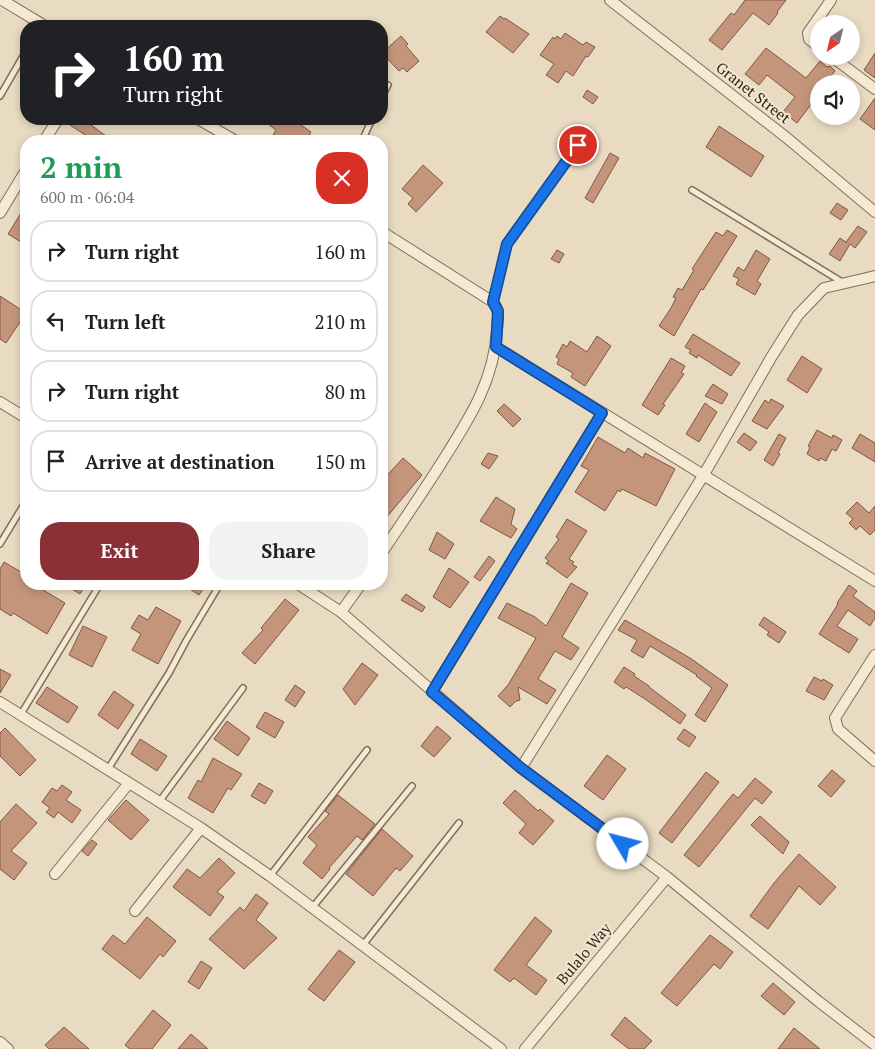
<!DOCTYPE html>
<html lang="en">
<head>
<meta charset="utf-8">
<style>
  :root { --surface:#fff; --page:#f2f2f2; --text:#222; --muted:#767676; --line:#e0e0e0; --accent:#8b3036 }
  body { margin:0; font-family:"PT Serif",serif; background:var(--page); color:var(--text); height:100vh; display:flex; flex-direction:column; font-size:19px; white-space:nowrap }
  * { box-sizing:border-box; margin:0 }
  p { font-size:16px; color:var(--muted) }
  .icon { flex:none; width:28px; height:28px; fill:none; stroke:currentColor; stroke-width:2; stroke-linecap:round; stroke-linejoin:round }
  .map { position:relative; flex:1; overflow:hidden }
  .sheet { position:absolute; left:20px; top:135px; width:368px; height:455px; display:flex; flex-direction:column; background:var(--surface); border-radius:20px; box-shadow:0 2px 8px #0003 }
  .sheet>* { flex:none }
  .guide { position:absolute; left:20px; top:20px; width:368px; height:105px; border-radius:20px; box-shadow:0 2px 8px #0003; background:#202124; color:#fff; overflow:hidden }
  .needle { width:32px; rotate:215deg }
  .controls { position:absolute; left:810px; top:15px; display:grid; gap:10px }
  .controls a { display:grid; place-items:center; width:50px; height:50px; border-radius:50%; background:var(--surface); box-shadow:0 2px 8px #0003; font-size:25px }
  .pin { position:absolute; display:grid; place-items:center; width:42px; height:42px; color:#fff; margin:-21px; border:2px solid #fff; border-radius:50%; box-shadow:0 1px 5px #0007 }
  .me { position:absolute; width:55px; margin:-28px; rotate:307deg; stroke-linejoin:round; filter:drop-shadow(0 0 4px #0008) }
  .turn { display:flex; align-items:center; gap:18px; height:105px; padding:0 20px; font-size:22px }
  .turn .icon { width:65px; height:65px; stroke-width:2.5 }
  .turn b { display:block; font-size:35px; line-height:42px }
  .round { display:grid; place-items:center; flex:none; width:52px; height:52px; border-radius:20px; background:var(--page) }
  .headline { display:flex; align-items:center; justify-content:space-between; height:85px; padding:0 20px }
  h1 { font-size:30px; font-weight:700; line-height:38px; color:#1e9e55 }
  .button { display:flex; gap:10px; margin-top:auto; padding:10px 20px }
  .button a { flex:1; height:58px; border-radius:20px; background:var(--accent); color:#fff; font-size:20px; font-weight:700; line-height:58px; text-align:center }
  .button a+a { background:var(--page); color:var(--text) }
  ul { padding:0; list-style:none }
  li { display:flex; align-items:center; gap:15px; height:62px; margin:0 10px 8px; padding:0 10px; border:2px solid var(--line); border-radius:20px }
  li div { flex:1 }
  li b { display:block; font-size:19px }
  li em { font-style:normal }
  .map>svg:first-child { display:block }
  .building { fill:#c4957b; stroke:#7e5743 }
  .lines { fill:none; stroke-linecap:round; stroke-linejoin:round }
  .lane-casing { stroke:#816d5b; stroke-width:8 }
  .street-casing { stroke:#816d5b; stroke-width:12 }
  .lane { stroke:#f5e9d4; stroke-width:5 }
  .street { stroke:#f5e9d4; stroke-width:10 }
  .route-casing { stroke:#114b97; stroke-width:12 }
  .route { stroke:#1a73e8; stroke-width:9 }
  .labels { text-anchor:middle; stroke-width:4; stroke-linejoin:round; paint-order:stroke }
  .street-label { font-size:15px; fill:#33261e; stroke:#f2e6d1 }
</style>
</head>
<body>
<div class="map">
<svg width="875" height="1049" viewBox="0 0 875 1049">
  <rect width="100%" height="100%" fill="#e9dbc2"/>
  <path class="building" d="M745,0H786L777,12L778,13L769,25L753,13L722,50L709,40L731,13L734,15Z
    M500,16L504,19L505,18L529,34L513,53L486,32Z
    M565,33L583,45L586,42L595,47L588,57L586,56L573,76L566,71L558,83L546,75L554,64L540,55L553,37L555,39L557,36L561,39Z
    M401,36L408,44L406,46L419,61L407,72L403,68L399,71L382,53Z
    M766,48L806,78L820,61L827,67L830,66L835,71L824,84H819V100L814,105L812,103L797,123L783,112L795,97L767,75L759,85L745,74Z
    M875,53V78L864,70Z
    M587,90L598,97L593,104L583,97Z
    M875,98V130L860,119Z
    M74,119H95L91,125L113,141H87L90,138L70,125Z
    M271,119H297L303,122L301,125L311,132L305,141H278L272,137L276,130L268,124Z
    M719,126L764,156L751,177L706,147Z
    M610,153L619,158L593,203L585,198Z
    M423,165L443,183L416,212L408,204L413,198L402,189Z
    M837,203L848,210L841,220L830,213Z
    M26,205V245L8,234Z
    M858,226L867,232L855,248L850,244L840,261L829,254L840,238L847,243L846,242Z
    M727,230L737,236L703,290L701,289L674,336L659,326L671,308L676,298L673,297L678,288L682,290L694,270L692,269L716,232L723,236Z
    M557,250L564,254L559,263L551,259Z
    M756,250L770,259L757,281L761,284L755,295L736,284L739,279L733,276L738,267L744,271Z
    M0,296L26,313L6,343L0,339Z
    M693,334L740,363L731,376L698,355L697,358L689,353L691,350L685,347Z
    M597,336L611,346L585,386L571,377L573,373L557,364L559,359L556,357L563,344L567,347L570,341L587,352Z
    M802,356L822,369L807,393L787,380Z
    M671,358L685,366L681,373L684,374L663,404L665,405L658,415L642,405Z
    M713,384L728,394L722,404L705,396Z
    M771,399L784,406L767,429L752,421L765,400L769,403Z
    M705,403L717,412L699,442L686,434Z
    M504,404L521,419L513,427L497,411Z
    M817,430L832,438L833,435L842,440L836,451L832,449L826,461L820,458L819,461L807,454L810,447L808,446Z
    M744,433L757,442L750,451L737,442Z
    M779,434L786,438L778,453L780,454L773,466L764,460Z
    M860,434L875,443V462L852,448Z
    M598,437L625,453L628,448L643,458L645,453L675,469L656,506L622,489L620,492L618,490L605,511L575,492L589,470L581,466Z
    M488,453L498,456L489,469L481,464Z
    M403,458L422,475L386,518L381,514V482Z
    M496,497L515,509L511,524L517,529L511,538L480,521Z
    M857,502L869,513L875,506V530L870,535L860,526L856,530L849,523L853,519L846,513Z
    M567,519L587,531L569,559L574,562L572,564L577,567L567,578L546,563L549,561L545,558L559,539L556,537Z
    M437,532L454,544L445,559L429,550Z
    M489,556L495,561L480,581L474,577Z
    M4,562L26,575V584H33L65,603L47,634L13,613L11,616L0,609V569Z
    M449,568L469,582L450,608L433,597Z
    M571,583L588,593L562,637L579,648L571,660L555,651L538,679L556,690L547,704L518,687L520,700L516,701L510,707L498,696L508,685L536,638L498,618L507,603L535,617L546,626Z
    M64,584H86L80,594Z
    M182,584H206L199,595Z
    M849,585L857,591L853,596L875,612V618L870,626L848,610L837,626L858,639L849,653L819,634L838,604L837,603Z
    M406,594L425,607L422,612L401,600Z
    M285,599L299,610L255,664L242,653L263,630L261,628Z
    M156,607L181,621L158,664L132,650L141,634L131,628L139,615L148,620Z
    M764,617L786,632L779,643L767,635L769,632L759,625Z
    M625,620L690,658L728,685L705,722L695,715L712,688L696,676L697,675L650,646L643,658L631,651L637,640L618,630Z
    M83,626L107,637L92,667L69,655Z
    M362,663L378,675L355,705L343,689Z
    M624,667L635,674L634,676L649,686V687L686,715L680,724L645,699L626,687L624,689L614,682Z
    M0,669L11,675L0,693Z
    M814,677L822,681L823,679L833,685L824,700L806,691Z
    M295,685L305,692L295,707L285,700Z
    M47,687L78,707L68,723L36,703Z
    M114,691L134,705L118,729L98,715Z
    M265,712L284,722L275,738L256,727Z
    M227,721L250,738L238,756L214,739Z
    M437,726L451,738L434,757L421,746Z
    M5,728L36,760L20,776L0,756V733Z
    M684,729L696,737L689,747L677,739Z
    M140,739L167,756L157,771L131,754Z
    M607,755L626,769L603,800L584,786Z
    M213,758L242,774L231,790L228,788L213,813L188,798L198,780L201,782Z
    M832,770L845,781L831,797L818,786Z
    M706,772L719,782L672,843L659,833Z
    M755,778L772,792L762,804L755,798L699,867L684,855L733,794L738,798Z
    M259,783L273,791L265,804L251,796Z
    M62,785L72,792L66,800L81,810L72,823L58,812L54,818L46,812L50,808L42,802L52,788L57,791Z
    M515,790L538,811L540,809L554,821L533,845L519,833L526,824L503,803Z
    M338,795L375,824L362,840L357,836L329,868L330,869L322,879L303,863L317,845L308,837L329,814L325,811Z
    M126,800L149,820L131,840L108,820Z
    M16,804L37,823L11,851L27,863L14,880L0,869V822Z
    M760,816L789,842L783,854L751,825Z
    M382,829L413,856L400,871L396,868L373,896L346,874Z
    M92,840L97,844L88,856L82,851Z
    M799,854L836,887L820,905L799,886L768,929L750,916L774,883Z
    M219,858L235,873L217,892L224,897L210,916L173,887L187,869L200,878Z
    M256,894L268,903L256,920L277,938L244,969L209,939L240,907L244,911Z
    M147,917L176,941L163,957L160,954L140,979L102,949L113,935L125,944Z
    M535,917L552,931L526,965L547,980L536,995L514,978L510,982L494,970Z
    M710,935L733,952L720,969L714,964L677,1006L661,993Z
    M339,950L355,962L324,1001L308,989Z
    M201,961L212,968L199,989L188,982Z
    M773,983L795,1002L784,1015L761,996Z
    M153,1010L171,1025L152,1049H130L125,1045Z
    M625,1017L652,1041L644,1049H629L611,1035Z
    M64,1027L89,1049H49L45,1045Z
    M794,1028L820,1049H778Z
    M191,1034L208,1049H178Z"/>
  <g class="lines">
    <g class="lane-casing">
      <path id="lane" d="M0,96L26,51
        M381,99L388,85
        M362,141L372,119
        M692,190L842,282
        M493,301L507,244L578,145
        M0,544L26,501
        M21,714L100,584
        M108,769L169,673L186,641L220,584
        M159,802L243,688
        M270,876L367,750
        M312,908L412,786
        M363,945L459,823"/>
    </g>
    <g class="street-casing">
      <path id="street" d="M2,0L45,26
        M610,0L787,138L875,212
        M819,47L809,39L808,33L831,0
        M831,56L875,89
        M198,119L236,141
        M44,141L58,119
        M0,213L26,170
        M381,231L493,302C500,310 498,319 497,330C494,383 467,422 440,465C421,495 401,524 381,554
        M875,276L824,288L798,315L772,356L703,476L521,768L667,877L818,1001L875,1045
        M496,347L875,581
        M0,402L26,418
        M298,584L341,612L521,768
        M341,612L361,584
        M875,655L835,718L838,729L875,761
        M432,692L602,413
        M0,702L201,828L270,876L501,1049
        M55,874L129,783
        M135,911L201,828
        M0,1042L8,1049
        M525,1049L667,877"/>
    </g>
    <use href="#lane" class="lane"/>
    <use href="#street" class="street"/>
  </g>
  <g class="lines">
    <g class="route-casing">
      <path id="route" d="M578,145L507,244L493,302L498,311L496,347L602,413L432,692L521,768L623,844"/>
    </g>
    <use href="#route" class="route"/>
  </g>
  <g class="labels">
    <g class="street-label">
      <text transform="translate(753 93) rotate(38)" y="5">Granet Street</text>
      <text transform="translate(584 954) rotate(-50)" y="5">Bulalo Way</text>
    </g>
  </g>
</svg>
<div class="controls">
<a><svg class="needle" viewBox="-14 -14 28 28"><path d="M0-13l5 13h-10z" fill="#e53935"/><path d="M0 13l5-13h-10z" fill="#767676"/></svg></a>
<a><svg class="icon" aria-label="sound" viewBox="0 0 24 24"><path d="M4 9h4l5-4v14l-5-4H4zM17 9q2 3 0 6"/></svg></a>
</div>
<div class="pin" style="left:578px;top:145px;background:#d93025"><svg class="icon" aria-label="arrive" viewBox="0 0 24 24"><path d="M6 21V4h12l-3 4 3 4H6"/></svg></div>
<svg class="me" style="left:623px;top:844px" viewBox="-20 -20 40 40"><circle r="19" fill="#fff"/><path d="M0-13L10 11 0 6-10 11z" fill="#1a73e8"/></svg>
<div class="guide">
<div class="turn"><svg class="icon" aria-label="right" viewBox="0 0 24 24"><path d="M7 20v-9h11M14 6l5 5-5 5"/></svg><div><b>160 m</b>Turn right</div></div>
</div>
<section class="sheet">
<div class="headline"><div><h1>2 min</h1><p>600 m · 06:04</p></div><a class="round" style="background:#d93025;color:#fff"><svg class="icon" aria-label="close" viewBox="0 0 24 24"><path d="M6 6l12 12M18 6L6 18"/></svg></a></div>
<ul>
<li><svg class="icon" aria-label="right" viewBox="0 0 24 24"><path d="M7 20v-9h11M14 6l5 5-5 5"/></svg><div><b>Turn right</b></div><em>160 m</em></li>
<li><svg class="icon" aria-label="left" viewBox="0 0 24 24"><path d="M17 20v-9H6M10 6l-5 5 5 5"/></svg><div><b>Turn left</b></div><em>210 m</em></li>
<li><svg class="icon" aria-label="right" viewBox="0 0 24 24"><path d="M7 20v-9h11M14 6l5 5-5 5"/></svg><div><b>Turn right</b></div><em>80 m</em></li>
<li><svg class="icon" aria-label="arrive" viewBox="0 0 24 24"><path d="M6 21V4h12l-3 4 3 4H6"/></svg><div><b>Arrive at destination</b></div><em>150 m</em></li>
</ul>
<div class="button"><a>Exit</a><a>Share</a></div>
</section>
</div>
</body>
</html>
